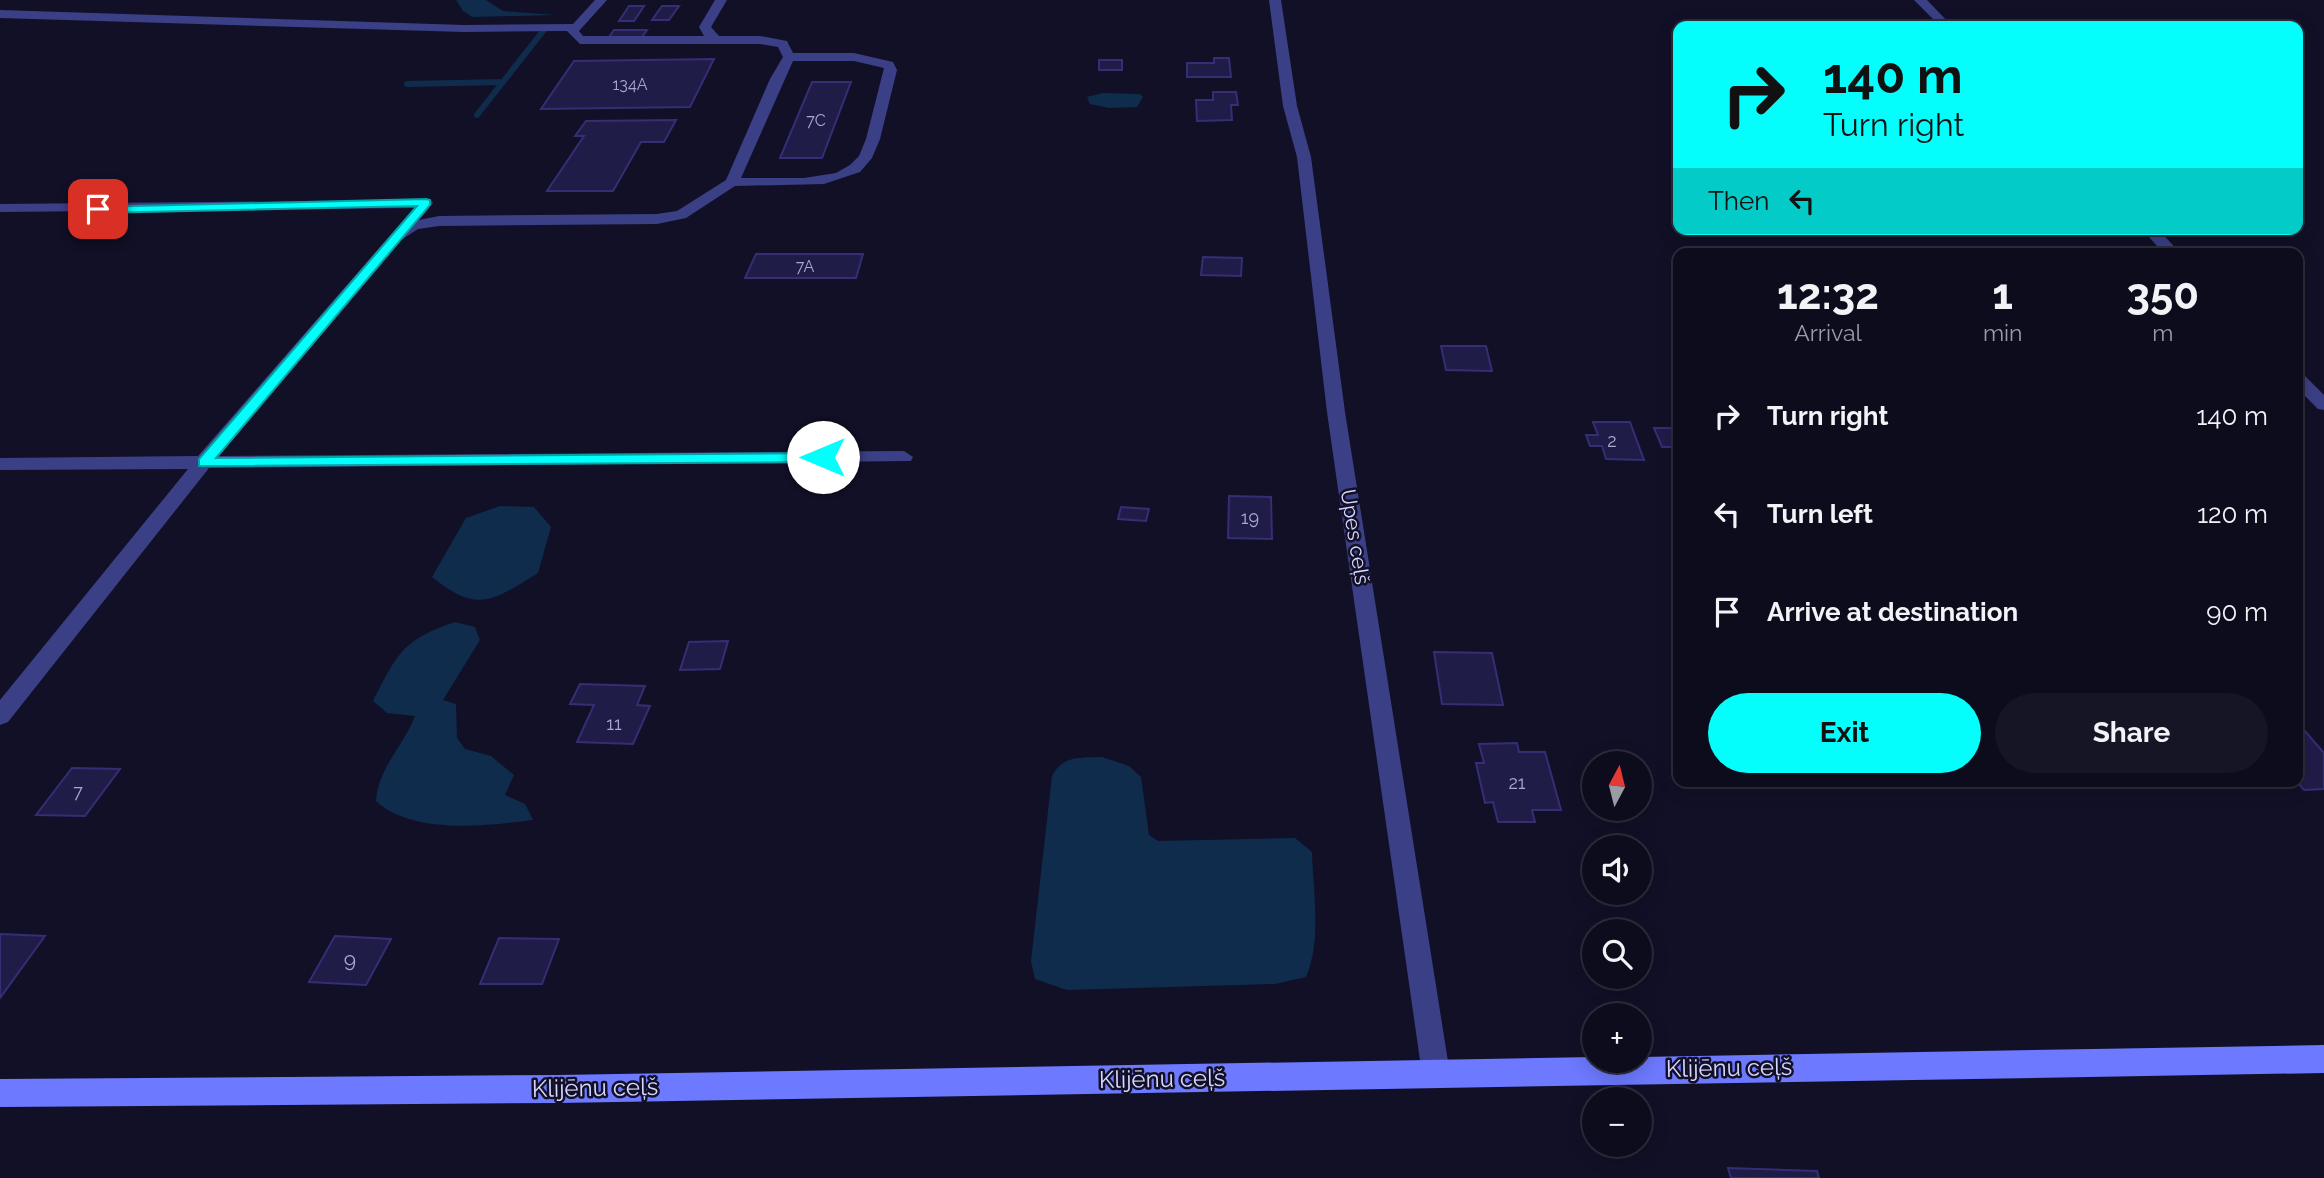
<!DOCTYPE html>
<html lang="en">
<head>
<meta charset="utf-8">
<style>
  :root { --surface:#0d0c1d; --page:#161526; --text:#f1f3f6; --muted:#9a9ba4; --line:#2d2c3b; --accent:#03fefb }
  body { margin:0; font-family:Raleway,sans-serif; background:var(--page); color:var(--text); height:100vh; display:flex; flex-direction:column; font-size:26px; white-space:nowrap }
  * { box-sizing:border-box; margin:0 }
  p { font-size:23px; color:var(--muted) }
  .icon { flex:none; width:38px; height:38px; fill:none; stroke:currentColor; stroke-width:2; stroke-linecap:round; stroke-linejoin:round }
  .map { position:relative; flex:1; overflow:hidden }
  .panel { position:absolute; left:1673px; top:248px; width:630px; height:539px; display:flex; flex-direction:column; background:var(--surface); border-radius:14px; box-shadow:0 4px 18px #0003,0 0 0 2px var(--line) }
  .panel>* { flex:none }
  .guide { position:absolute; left:1673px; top:21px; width:630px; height:214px; border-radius:14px; box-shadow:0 4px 18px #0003,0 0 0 2px var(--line); background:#03fefb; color:#111; overflow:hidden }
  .needle { width:46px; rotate:7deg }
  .buttons { position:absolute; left:1582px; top:751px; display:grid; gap:14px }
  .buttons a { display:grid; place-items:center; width:70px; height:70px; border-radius:50%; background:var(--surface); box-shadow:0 4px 18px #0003,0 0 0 2px var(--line); font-size:35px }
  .pin { position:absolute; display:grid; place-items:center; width:60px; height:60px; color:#fff; margin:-30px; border-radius:14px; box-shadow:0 4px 10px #0006 }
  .me { position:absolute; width:77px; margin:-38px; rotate:270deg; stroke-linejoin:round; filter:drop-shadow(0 0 5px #0008) }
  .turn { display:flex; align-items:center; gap:24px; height:147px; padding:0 35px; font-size:32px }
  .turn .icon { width:91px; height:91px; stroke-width:2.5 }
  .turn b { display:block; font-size:49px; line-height:60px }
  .then { display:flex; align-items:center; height:66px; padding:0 35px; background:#0003; gap:14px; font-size:26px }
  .eta { display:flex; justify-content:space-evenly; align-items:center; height:119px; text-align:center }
  .eta b { font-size:42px; font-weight:700; line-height:49px }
  .cta { display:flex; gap:14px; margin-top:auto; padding:14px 35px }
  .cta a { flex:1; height:80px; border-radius:42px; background:var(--accent); color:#111; font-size:28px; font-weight:700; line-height:80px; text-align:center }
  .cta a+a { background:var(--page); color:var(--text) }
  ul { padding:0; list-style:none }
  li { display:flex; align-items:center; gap:21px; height:98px; padding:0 35px }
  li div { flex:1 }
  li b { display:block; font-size:26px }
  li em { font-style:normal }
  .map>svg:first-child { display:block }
  .water { fill:#0f2c4c }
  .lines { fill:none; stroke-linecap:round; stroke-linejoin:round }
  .stream { stroke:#0f2c4c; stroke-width:6 }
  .building { fill:#201c48; stroke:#342e74; stroke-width:2 }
  .street { fill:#3b4086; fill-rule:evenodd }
  .secondary { fill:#6d79fe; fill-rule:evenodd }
  .route { fill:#03fefb; stroke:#02a5a3; stroke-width:2 }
  .labels { text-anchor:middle; stroke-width:5; stroke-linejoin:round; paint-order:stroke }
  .far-number-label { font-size:16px; fill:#a8a8d1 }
  .number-label { font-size:18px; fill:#a8a8d1 }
  .street-label { font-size:21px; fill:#d6d6ff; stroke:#111027 }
  .near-number-label { font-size:21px; fill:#a8a8d1 }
  .near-street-label { font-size:24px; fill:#d6d6ff; stroke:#111027 }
</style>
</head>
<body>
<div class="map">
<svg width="2324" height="1178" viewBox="0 0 2324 1178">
  <rect width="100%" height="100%" fill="#111027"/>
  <path class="water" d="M456,0H486L503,11L556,15L472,17L463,11Z
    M1103,93L1140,94L1143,97L1137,107L1109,108L1090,104L1087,97Z
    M500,506L534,507L551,527L538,573C492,601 478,614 432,577L466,518Z
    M455,622L475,627L480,640L443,700L456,704L457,738L465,749L491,756L514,775L505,795L525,804L533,820C488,826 412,835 376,801C378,768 403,747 415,716L387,713L373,701C398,653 402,640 455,622Z
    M1102,757L1129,766L1141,777L1149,835L1158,841L1295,838L1312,852C1313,891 1322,940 1306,977L1275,984L1067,990L1035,979L1031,961L1052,776C1063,755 1080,758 1102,757Z"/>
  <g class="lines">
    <path class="stream" d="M407,84L503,82
      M477,115L543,31"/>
  </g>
  <path class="building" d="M629,6H644L634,21H619Z
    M662,6H679L669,20H652Z
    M614,30H647L642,37H609Z
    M1214,58H1229L1231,77H1187V63H1214Z
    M714,59L690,107L541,109L574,61Z
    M1099,60H1122V70H1099Z
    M812,82H851L822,158H780Z
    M1213,92H1236L1238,105H1231L1232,120L1197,121L1196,100H1213Z
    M676,120L664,142H641L613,191H547L584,136H575L586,121Z
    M756,254H863L856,278H745Z
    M1203,257L1242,258L1241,276L1201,275Z
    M1441,346H1486L1492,371L1446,370Z
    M1593,422H1630L1644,460L1606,459L1602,446H1590L1586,435H1598Z
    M1654,428H1678V447H1662Z
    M1229,496L1271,497L1272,539L1228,538Z
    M1121,507L1149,509L1146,521L1118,519Z
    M728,641L720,669L680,670L689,642Z
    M1434,652L1492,653L1503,705L1442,704Z
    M580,684L645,686L637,705L650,706L633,744L577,742L594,705L570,704Z
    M2298,723L2324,753V789L2304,790L2297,782Z
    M1517,743L1519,752H1545L1561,810H1532L1535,822H1498L1493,802L1485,803L1476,763H1484L1479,744Z
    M72,768L120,769L85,816L36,815Z
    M2158,782H2206L2209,787L2160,786Z
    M0,934L45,936L0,998Z
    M335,936L391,939L366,985L309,982Z
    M499,938L559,939L542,984H480Z
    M1728,1168L1817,1171L1819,1178H1731Z"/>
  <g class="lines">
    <path class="street" d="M595,0H607L579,31L583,36H704L699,27L715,0H727L711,27L719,36H760L787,41L793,53H854L893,62L897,70L880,139L872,158L860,172L824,184L735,186L686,218L657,224L439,226L418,229L401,240L219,456L904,451L913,457L911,461L209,468L8,722L0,725V700L188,469L0,470V458L198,456L414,208L0,212V204L431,200L433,203L419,220L439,216L657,214L677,211L726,180L770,79L783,57L778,47L760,44H580L567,31H560L464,32L0,18V10L464,25L573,24ZM793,61H854L884,68L866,139L859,156L850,165L836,173L804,178H741Z
      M1269,0H1281L1297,106L1311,157L1345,412L1450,1074L1446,1084L1436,1088L1426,1084L1422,1074L1327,412L1297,157L1283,106Z
      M1914,0H1927L1952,26H1940Z
      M2142,229H2158L2181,254H2164Z
      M2298,374L2304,375L2324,395V410L2318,409L2298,389Z"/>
    <path class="secondary" d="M2324,1045V1073L558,1103L0,1107V1079L558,1075L1594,1057V1060H1640V1057Z"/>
  </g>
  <path class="route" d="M426,199L430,200V205L216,458L823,453L830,457L823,462L199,466V459L417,206L98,213L94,212V207Z"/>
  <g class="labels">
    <g class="far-number-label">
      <text x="630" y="90">134A</text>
      <text x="816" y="126">7C</text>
      <text x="805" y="272">7A</text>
    </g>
    <g class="number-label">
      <text x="1612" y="447">2</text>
      <text x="1250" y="524">19</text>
      <text x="614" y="730">11</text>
      <text x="1517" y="789">21</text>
      <text x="78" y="798">7</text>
    </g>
    <g class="street-label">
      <text transform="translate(1355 537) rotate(81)" y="7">Upes ceļš</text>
    </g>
    <g class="near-number-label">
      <text x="350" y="967">9</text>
    </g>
    <g class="near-street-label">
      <text transform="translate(1729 1068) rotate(-1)" y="8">Klijēnu ceļš</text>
      <text transform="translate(1162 1079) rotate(-1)" y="8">Klijēnu ceļš</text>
      <text transform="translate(595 1088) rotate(-1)" y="8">Klijēnu ceļš</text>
    </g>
  </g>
</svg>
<div class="buttons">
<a><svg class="needle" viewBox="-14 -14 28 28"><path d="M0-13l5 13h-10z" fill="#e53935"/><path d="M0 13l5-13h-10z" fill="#9a9ba4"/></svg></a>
<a><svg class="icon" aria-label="sound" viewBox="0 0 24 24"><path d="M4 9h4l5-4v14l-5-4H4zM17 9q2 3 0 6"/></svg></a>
<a><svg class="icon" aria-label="search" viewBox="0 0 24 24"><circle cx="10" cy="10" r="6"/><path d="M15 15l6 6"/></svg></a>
<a>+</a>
<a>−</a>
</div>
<div class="pin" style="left:98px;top:209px;background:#d93025"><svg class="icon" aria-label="arrive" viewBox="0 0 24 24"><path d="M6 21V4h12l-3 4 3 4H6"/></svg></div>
<svg class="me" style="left:823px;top:457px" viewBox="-20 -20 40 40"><circle r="19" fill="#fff"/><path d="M0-13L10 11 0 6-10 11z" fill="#03fefb"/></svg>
<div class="guide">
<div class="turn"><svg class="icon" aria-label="right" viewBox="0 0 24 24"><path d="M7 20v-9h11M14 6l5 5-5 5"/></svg><div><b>140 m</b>Turn right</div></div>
<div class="then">Then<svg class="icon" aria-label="left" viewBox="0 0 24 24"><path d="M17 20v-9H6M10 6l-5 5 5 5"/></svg></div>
</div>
<section class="panel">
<div class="eta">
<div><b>12:32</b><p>Arrival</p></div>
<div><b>1</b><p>min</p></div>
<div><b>350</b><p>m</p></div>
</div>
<ul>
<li><svg class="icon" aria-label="right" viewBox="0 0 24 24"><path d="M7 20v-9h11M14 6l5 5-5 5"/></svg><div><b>Turn right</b></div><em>140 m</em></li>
<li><svg class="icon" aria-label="left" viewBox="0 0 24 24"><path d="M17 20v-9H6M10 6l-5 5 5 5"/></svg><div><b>Turn left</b></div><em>120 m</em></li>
<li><svg class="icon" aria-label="arrive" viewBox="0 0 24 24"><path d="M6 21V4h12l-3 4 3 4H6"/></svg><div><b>Arrive at destination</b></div><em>90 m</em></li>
</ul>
<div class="cta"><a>Exit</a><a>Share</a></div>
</section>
</div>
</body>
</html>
